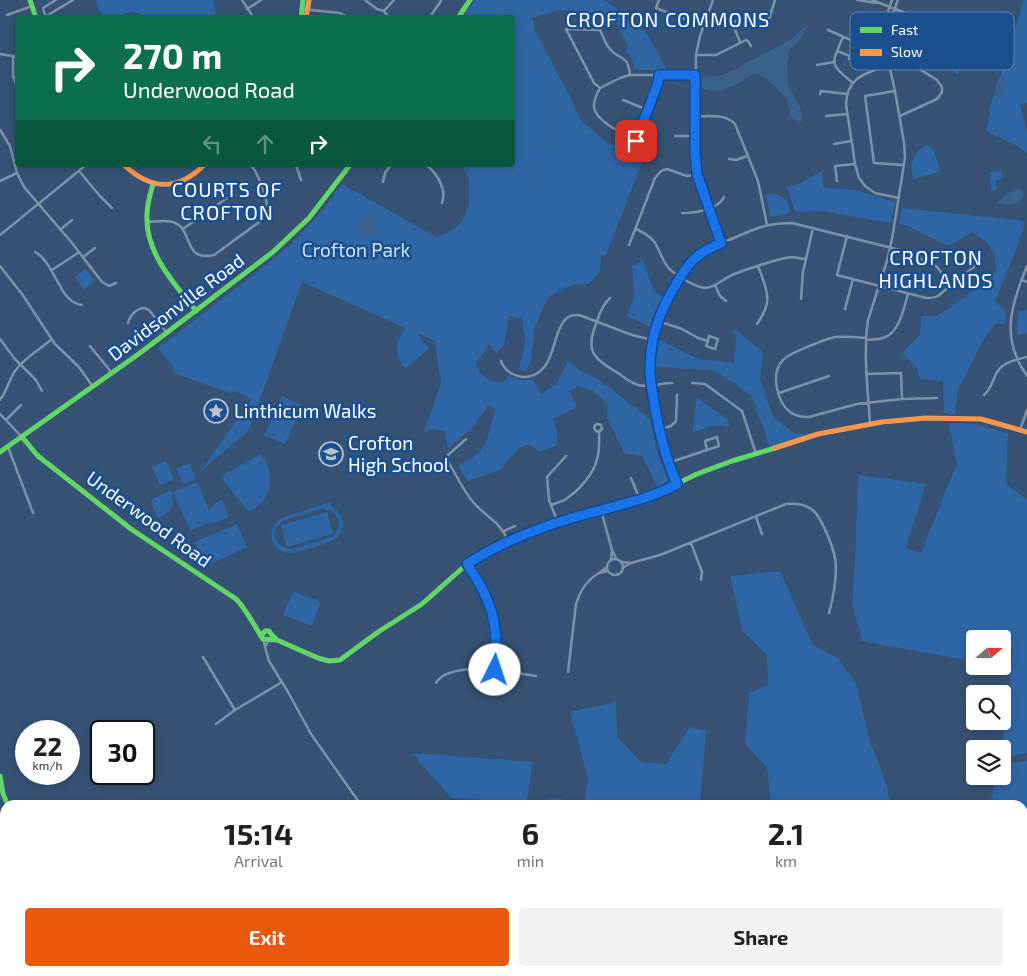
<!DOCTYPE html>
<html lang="en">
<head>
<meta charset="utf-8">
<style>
  :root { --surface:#fff; --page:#f2f2f2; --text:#202124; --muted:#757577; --accent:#ea580c }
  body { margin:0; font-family:"Exo 2",sans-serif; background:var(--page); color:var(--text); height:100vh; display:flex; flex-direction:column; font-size:19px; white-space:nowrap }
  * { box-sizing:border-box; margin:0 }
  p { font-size:16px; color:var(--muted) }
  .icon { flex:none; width:28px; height:28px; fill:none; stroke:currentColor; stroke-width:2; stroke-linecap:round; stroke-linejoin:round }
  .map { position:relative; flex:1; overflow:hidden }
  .panel { position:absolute; left:0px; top:800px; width:1028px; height:176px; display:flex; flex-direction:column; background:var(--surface); border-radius:15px 15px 0 0; box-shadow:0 2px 8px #0003 }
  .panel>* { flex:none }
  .top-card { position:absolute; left:15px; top:15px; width:500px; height:152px; border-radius:5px; box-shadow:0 2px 8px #0003; background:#0b6e4f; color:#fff; overflow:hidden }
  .needle { width:32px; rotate:70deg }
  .controls { position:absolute; left:966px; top:630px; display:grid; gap:10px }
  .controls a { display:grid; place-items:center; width:45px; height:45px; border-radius:5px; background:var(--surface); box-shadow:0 2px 8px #0003; font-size:25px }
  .speed { position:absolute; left:15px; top:720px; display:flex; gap:10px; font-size:25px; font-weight:700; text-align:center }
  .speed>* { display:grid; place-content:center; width:65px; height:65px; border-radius:50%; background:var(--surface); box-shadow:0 2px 8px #0003; line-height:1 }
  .speed small { font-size:12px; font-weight:400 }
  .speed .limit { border:2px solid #111; border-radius:8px; background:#fff; color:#111 }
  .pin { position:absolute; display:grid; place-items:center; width:42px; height:42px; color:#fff; margin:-21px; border-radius:10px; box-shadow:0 2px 8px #0006 }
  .me { position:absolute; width:55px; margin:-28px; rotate:4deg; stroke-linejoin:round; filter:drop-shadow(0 0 4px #0008) }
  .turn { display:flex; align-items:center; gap:18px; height:105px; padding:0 25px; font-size:22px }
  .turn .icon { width:65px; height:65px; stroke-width:2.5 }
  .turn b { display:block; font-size:35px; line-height:42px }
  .lanes { display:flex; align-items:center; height:48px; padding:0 25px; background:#0003; justify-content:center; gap:25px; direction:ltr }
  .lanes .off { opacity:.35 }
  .eta { display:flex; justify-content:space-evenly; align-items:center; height:85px; text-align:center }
  .eta b { font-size:30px; font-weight:700; line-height:35px }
  .action { display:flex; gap:10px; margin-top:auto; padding:10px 25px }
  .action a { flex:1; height:58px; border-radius:5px; background:var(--accent); color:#fff; font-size:20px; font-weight:700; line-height:58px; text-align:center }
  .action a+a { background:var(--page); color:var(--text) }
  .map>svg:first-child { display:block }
  .green { fill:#2f66a5; fill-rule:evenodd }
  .water { fill:#3b618d }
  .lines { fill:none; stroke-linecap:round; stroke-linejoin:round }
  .stream { stroke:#3b618d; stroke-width:1 }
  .street { stroke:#7d92a8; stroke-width:2.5 }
  .fast { stroke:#63d668; stroke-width:5 }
  .slow { stroke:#ff974d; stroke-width:5 }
  .route-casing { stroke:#114b97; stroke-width:12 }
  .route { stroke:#1a73e8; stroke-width:9 }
  .labels { text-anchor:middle; stroke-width:5; stroke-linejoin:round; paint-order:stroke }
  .park-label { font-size:19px; fill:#cfe3fa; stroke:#1b4f8f }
  .street-label { font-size:19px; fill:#fff; stroke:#1b4f8f }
  .poi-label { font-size:19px; fill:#fff; stroke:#1b4f8f; text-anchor:start }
  .neighbourhood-label { font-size:20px; letter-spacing:1px; fill:#fff; stroke:#1b4f8f }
  .key { fill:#1b4f8f; stroke:#5f84b1; stroke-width:1 }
  .key-label { font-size:14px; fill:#fff }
</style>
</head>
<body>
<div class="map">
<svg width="1027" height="976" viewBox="0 0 1027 976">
  <rect width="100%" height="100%" fill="#365274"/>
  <path class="green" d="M95,0H213L217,17H147V16L131,12L115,17H103Z
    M475,0H602L608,2L648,35L667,70H634L632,59L625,50L628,46L617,24L606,16L558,10L533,18L534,29L569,95L581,120L603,140L643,160L606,255L601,256L600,272L589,284L571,285L548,297L535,327L531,361L526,372L519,369L525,342L522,318L509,316L504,345L497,353L489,345L476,363C481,379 489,380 503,383L508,376L520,380H533L541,395L557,383L568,361L582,372L598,379L650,419L658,455L668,481L658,488L642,456L624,453L607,417L608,404L593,391L578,386L570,392L577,407L553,419L557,432V445L540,452L528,444L518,449L500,470L468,481L458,466L479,453L486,443L496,408L488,406L472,428L448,448L445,431L433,429L424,432L441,383L435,341L417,333L428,348V350L405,369C395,355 394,342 405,328L302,282L249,430L199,473L252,399L235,391L230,393L179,375L174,371L172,366L158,348L259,271L291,244L323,210L342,184L436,237L450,232L463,221L469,203V180L462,165H512V18L463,17Z
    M1024,0H1027V103L1020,104L1027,132V153L1019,147L986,131L990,113L989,110L998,80L1000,78Z
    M906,36L932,43L950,57L962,62L958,75L925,53L905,45Z
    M927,145L933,149L940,169L939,172L913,179C909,164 913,152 927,145Z
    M822,171L823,187L855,190L895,202L891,223L822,211L795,212L787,187L801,183Z
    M1002,171V179L996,180L997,190L991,191L990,172Z
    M774,194C785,196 789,202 790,213L772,217L770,215L766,195Z
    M902,208L1025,221L1023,231L995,302L1006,310L1005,324L996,323L982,342L958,390L955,414L944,413L943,381L920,379L917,368L902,353L920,335L921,316H937L962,299L996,271L995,255L986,242L973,232L948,246L908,226L899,224Z
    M643,260L653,290L663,297L657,309L650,327L627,316L634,297L632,266Z
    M86,269L95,281L84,290L75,277Z
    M1027,310V333L1018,335L1017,325L1018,311H1023Z
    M734,329L763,352L760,380L773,417L795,434H805L804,436L770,447L751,395L713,370L654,367V353L657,338L698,359L734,363L736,337Z
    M282,396L303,406L285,444L264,435Z
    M696,398H698L728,420L730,427L717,425L693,432Z
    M949,423L975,424L1008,433L1006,484L1027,500V753L1003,758L1002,749L1006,712L1010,690L1012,650L999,630L983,633L979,639H975V645L965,660L862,641L852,603L855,563L858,475L926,484L906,548L921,553L957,463Z
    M261,454C277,475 273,498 249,512L222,479L223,475Z
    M166,461L174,479L160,485L152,467Z
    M189,463L196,479L183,484L176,469Z
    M197,482L209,510L215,503L222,500L228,515L227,518L209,525L208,523L190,531L173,492Z
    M171,490C176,505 171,512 158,518L151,503L153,499Z
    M330,502C332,508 335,508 338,512C347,522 343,535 332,541C321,545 300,553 290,553C268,553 265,525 284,517ZM322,509C341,509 345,530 329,538L291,549C273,547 269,528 285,520Z
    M327,512L333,534L287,547L281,525Z
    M237,524L247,547L206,566L195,542Z
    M780,571L813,645L838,658L856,684L870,742L885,780L891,805H771L767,767L745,744L749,693L768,685L767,655L743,632L730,576Z
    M293,591L321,602L312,626L283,615Z
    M616,702L617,737L641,762L666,764L690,727L706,731L700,805H584L588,778L570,712Z
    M412,753L533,762L527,801L560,798L570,805H502V801L451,798Z
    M1027,761V976H955V971H1022V805H980L992,798L996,776H1002L1003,765Z
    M709,971H953L944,976H710Z"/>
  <path class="water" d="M807,25L808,26C804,30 804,35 800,39C797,44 792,45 790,50C786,60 786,80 790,89C795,100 803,107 802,121L800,123L790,117C791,96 777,90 764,77C763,76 758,74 757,74C752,74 746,78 742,81C730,88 715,95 701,88L703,77L723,75L729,72L790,40Z
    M1003,81L1004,83C1003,89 1002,98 995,101C994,94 997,87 1000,82Z
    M1018,189L1022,190L1024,194C1019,208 1008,206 996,203L1013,190Z
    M369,214L375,216C379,227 373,237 362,238L358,234C357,225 361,218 369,214Z"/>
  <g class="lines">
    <path class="stream" d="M498,0C500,10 508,8 511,18
      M562,0L587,3L600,8L618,20L621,23L625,32L635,39L640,44L643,54L661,66
      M97,11L100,18
      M512,22L521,33L532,57L544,72L550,85L553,96L551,110L545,131L543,160L538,189
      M673,82L680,85L689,86"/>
    <path class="street" d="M242,0L254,18
      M365,0L377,9L384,11L389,18
      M659,0L656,8L703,26
      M713,0L700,36L696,55L695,152L697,174L701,187L721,243
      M857,0L877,3
      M872,0L937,25L943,29L949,36
      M247,9L261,0
      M302,9L340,13L350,18
      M384,11L394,0
      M7,15L32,6
      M43,18L73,0
      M46,18L43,8L56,0
      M429,18L441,1
      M736,21L734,27L740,42
      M764,25L769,19L775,0
      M828,30L853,41L855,35
      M843,37C831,65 829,63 853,83
      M837,51L850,56L849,59
      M874,52L884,50
      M0,54L18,57
      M696,55H716L746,40L748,41L751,46
      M13,57V76L18,89
      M889,63L888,32L891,18L898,0
      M817,65L834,62
      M600,88L594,83L566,29L600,30C603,36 605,43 609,48C619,61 628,53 630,75
      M600,88C597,94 593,100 594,107C595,121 624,134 636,141L658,83L659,75
      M600,88L620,78L630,75H695
      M895,91L865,96L874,163L904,165
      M820,94L821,91L847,94
      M623,100L648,110
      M695,116C708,117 725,113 735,124L758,181L767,225
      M826,116L847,114
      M0,130L10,146L17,173L24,187L72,243L102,282L109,286L116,283
      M675,136H695
      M834,144L851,141
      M729,159L736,160L747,156
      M296,165L301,180
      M426,165C437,173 447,189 442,203
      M79,171L99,195L112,208
      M0,181L17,173
      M837,181L835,166L855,164
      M383,182L385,173L391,165
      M899,198L875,193L865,186L859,178L855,164L846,104C847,81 860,75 880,68C889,64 897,61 907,64C916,66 929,75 937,80L942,87V92L937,99L900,116
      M682,213C695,213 718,210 724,197
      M147,222C155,222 167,219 175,223C193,230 183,262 214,255L262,220C264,217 266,216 267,213C269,202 258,173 251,165
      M183,229L227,198
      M636,229C661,241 654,246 667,266C671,272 678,276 685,280C713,297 713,282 737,273C753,267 769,262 785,258L792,257L805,259
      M60,230L72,220
      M0,235L86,165
      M847,236L837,275L926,298C930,298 934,298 938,296C942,293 946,289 951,285C961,277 970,270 980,262L971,250L966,255L975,266
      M629,245L655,178L661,171L667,169L687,176L697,174
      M35,252C55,262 59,303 82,305
      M83,257L95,248
      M0,266L22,294L55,344L79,367L93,387
      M1027,266C1011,305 1000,338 1027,376
      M52,270L78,253
      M1022,280L1027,282
      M715,285L720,296L726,301
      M610,298C603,304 600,312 597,321C585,352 592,357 618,373C624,377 631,383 638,385C649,388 661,383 672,383
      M801,299L803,272L813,228
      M845,309L853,279
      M658,321L682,329L698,338L708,341L706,346L715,349L718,339L709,336L708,341
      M128,323C130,315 137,308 145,308L149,310L167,333
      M757,324C774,300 767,291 758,266
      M866,338C856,337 845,336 835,337C826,339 789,353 783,360C770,373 777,402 790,412C795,416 802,417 809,417L857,404L902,399L937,398
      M0,339L14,358L36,380L42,391
      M866,340C871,339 878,340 883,338C899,334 904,308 908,294
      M90,346L112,373
      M501,361C504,369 510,374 518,376C524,378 529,377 534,375C555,366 552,336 564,321C569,315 575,314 582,316L632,335L653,340
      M866,374L901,373L902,399
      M692,383L705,384L742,411L756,454
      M779,393L829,376
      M984,395C991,389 992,382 996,374C1002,362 1015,360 1027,357
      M0,400C7,391 9,380 15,371C24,358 40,349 52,339
      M0,414L22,437
      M6,420L21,405
      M870,424C868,389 863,355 868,320L887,261L892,239L905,158L904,143L895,91L889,64L884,50L883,41L884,23L892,0
      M659,429L671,426L676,421L677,395
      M1020,430L1027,410
      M466,439L448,455L447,460C456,474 463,491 474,503C487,518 500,521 508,541
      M8,447L33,513
      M668,463L707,450L705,441L717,437L719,446L707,450
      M631,478L640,500
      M677,484C667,462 661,439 657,415C648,363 647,333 674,287C681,276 686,264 696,256C707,247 721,243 734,238C756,228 768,223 792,223L900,250L933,264L937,267L951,285
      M551,505C556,503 561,502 566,499C578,491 594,474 597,459C600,450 599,441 599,432L602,429L601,425L598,424L595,425L594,428L596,431L599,432
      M601,510L612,550
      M756,517L762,534
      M558,523L549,500L547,477L566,456
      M504,531L515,526
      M691,543L702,572L701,580
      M607 567a8 8 0 1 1 16 0a8 8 0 1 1-16 0Z
      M611,559L612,550L616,558
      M622,562L631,563L624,567
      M631,563L660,555L786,504C813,501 819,515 828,536C832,546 836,556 836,567C836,582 833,598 829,613
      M467,564C493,602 499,625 495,671
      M607,567L599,573L608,571
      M263,639L265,647L269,639
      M265,647L269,661L288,692L311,734L361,805
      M203,657L235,710
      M568,672L576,604C580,591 587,580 599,573
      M436,683C450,659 513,673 536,676
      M216,724L235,710L282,682
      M195,971V976
      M340,971V976
      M427,971V976
      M537,971H552
      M563,971L565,976"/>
    <path class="fast" d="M30,0L36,18
      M301,18L303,0
      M458,18L470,0
      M153,184C150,194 147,204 147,215C145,253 174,283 196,311
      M22,437L38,456L131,529L236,599C247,610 254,626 263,639L276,640
      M0,452L140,353L273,252L309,218L350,165
      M271,634L277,640L318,658L329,661L340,660L378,632L422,604L467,564L501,544L578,516L647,498L697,474L732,461L775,448
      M262,635L265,631H269L271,634
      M0,776L3,794L8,805
      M86,976L89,971"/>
    <path class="slow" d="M306,18L309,0
      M124,165C151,190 177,192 204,165
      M775,448L818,434L882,422L926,418L981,419L1027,432"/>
  </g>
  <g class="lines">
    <g class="route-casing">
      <path id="route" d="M495,670C499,625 493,602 467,564C501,542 540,527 579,516C613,506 646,501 677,484C667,462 661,439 656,414C654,401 651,387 650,373C649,341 659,312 675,286C689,262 695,254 721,243L697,174L695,152V75H659L658,83L636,141"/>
    </g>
    <use href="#route" class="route"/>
  </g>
  <defs>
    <g id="sight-ring" transform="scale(1.25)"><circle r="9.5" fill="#1b4f8f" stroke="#b9c2ce" stroke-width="1.5"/><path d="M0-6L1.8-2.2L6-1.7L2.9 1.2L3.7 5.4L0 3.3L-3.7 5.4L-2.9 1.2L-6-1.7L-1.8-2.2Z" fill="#b9c2ce"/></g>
    <g id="school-ring" transform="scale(1.25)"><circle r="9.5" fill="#1b4f8f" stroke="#b9c2ce" stroke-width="1.5"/><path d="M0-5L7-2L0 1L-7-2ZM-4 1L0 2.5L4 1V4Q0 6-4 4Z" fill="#b9c2ce"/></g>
  </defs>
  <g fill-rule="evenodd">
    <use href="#sight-ring" x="216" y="411"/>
    <use href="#school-ring" x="331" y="454"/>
  </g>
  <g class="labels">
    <g class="park-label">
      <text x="356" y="257">Crofton Park</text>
    </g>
    <g class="street-label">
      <text transform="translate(176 307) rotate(-37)" y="7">Davidsonville Road</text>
      <text transform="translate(149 519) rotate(36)" y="7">Underwood Road</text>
    </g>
    <g class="poi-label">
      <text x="234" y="418">Linthicum Walks</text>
      <text x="348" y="450">Crofton<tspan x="348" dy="22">High School</tspan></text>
    </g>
    <g class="neighbourhood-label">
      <text x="668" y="27">CROFTON COMMONS</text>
      <text x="227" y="197">COURTS OF<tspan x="227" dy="23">CROFTON</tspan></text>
      <text x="936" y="265">CROFTON<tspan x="936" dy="23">HIGHLANDS</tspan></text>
    </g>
  </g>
  <rect x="850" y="12" width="164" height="58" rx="8" class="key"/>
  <rect x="860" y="27" width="22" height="6" fill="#63d668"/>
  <rect x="860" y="49" width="22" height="7" fill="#ff974d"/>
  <g class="key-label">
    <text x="891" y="35">Fast</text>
    <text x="891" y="57">Slow</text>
  </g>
</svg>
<div class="controls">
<a><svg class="needle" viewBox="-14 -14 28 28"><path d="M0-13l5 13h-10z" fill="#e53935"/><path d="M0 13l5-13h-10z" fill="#757577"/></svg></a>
<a><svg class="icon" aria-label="search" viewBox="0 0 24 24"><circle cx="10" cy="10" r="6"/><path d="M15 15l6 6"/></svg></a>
<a><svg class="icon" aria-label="layers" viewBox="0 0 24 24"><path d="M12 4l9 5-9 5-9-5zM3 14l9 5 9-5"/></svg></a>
</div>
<div class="speed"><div>22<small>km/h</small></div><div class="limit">30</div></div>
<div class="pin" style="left:636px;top:141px;background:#d93025"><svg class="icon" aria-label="arrive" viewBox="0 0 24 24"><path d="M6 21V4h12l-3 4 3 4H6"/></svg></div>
<svg class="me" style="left:495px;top:670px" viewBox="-20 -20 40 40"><circle r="19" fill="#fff"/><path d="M0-13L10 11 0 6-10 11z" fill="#1a73e8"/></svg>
<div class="top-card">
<div class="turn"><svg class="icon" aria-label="right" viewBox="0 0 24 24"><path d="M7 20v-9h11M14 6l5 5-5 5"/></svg><div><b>270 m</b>Underwood Road</div></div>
<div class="lanes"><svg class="icon off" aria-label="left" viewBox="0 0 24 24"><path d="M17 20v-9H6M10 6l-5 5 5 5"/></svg><svg class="icon off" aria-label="ahead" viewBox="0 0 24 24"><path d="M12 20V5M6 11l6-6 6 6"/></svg><svg class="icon" aria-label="right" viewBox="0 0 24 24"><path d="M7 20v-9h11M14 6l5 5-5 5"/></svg></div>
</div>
<section class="panel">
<div class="eta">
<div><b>15:14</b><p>Arrival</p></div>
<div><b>6</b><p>min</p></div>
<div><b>2.1</b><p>km</p></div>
</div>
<div class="action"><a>Exit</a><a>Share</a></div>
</section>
</div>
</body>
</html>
